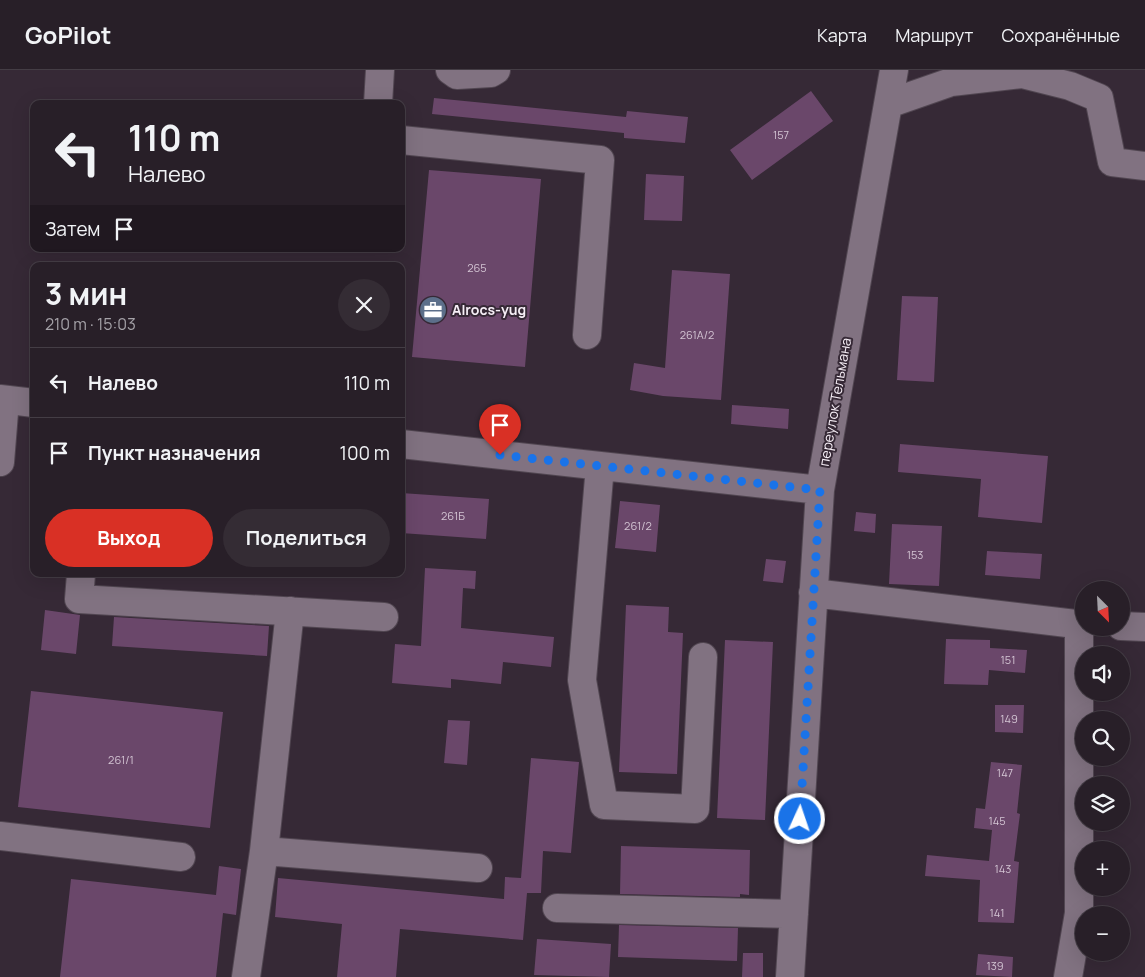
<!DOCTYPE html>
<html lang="ru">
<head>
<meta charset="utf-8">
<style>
  :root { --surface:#281f28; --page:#342c34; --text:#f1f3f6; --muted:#a5a2a8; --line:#443d45; --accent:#d93025 }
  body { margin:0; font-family:Manrope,sans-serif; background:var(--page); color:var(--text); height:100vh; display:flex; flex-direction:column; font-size:19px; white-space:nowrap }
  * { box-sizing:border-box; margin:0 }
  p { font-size:16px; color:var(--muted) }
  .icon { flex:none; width:28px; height:28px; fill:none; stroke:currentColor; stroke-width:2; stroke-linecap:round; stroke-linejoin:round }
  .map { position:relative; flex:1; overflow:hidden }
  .drawer { position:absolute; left:30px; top:192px; width:375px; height:315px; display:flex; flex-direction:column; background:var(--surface); border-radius:10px; box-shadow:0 5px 20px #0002,0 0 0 1px var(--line) }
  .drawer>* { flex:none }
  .banner { position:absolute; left:30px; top:30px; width:375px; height:152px; border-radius:10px; box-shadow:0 5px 20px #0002,0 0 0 1px var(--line); background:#281f28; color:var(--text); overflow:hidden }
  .needle { width:32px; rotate:156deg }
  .buttons { position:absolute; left:1075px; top:511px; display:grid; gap:10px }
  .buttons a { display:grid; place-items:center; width:55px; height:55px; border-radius:50%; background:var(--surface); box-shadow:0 5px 20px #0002,0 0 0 1px var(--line); font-size:25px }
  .pin { position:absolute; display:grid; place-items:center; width:42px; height:42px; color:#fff; margin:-51px -21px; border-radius:50% 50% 50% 0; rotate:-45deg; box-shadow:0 0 5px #0007 }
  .pin .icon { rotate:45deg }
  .me { position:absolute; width:55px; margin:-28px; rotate:3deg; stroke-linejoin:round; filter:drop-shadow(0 0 4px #0008) }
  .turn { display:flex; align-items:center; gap:18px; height:105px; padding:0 15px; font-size:22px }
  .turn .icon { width:65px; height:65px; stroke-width:2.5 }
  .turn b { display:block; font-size:35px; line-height:42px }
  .then { display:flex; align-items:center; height:48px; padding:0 15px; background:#0003; gap:10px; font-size:19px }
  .round { display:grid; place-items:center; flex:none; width:52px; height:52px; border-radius:26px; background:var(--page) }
  .headline { display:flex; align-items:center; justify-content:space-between; height:85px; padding:0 15px }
  h1 { font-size:30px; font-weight:700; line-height:38px }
  .cta { display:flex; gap:10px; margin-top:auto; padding:10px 15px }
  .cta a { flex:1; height:58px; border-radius:30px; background:var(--accent); color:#fff; font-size:20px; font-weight:700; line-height:58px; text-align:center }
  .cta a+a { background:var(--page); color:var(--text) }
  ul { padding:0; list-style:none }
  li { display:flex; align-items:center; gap:15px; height:70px; padding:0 15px; border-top:1px solid var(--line) }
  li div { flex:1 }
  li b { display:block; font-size:19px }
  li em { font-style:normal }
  header { display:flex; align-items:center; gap:30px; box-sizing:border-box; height:70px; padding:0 25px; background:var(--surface); border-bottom:1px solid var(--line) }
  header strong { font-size:24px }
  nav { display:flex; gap:28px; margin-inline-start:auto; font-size:18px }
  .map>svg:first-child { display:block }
  .building { fill:#6a476a }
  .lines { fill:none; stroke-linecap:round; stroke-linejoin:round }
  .minor-casing { stroke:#514651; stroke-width:30 }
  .minor { stroke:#817281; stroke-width:28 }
  .route { stroke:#1a73e8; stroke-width:9; stroke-dasharray:0 16.2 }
  .labels { text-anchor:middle; stroke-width:4; stroke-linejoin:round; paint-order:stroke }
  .number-label { font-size:11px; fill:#d3c4d3 }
  .poi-label { font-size:14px; font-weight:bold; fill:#f6eef6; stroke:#362936; text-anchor:start }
  .street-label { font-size:14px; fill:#f6eef6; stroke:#362936 }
</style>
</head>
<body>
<header>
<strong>GoPilot</strong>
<nav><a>Карта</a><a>Маршрут</a><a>Сохранённые</a></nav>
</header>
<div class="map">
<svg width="1145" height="907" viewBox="0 0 1145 907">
  <rect width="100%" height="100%" fill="#362936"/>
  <path class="building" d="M811,21L833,51L752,110L730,80Z
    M434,28L626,47L627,41L688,47L685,73L624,68V63L432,44Z
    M429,100L541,109L525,297L412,287Z
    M646,104L684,106L682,151L644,150Z
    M672,200L730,204L721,330L663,326L630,320L634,293L665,298Z
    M902,226L938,227L934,312L897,310Z
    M732,335L789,339L788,359L731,354Z
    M900,374L1048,386L1042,453L978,447L981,409L898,402Z
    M401,423L489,429L486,469L401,463Z
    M620,431L660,435L656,482L615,478Z
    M856,442L876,444L875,463L854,461Z
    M892,454L942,456L939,516L889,514Z
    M987,481L1042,484L1040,509L985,505Z
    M766,489L786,491L783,513L763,511Z
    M425,498L476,501L475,519L463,518L461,558L554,567L551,597L503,592L501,614L451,609V618L392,613L395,574L421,576Z
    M626,535L669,537L668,562L683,563L677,704L619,702Z
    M45,540L80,545L76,584L41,580Z
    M114,547L269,556L267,586L112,576Z
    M946,569L990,570V578L1027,580L1025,603L989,600L988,615L944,614Z
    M725,570L773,572L765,750L717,748Z
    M31,621L223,642L210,758L18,737Z
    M995,635H1024L1023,663L995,662Z
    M448,650L470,651L467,695L444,693Z
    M531,688L579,692L571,783L543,781L541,823H527L523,870L400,859L396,907H337L342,854L275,847L278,808L504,829L505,807L521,808Z
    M991,692L1022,695L1017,743L1020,744L1014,791L1019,792L1014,853L978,852L980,810L925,806L927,785L989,791L992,760L974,758L976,738L985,739Z
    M621,776L750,780L749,825L740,824V827L620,824Z
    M219,796L241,799L236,845L223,843L216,907H60L71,809L216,825Z
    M619,855L738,858L737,891L618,887Z
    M537,869L611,874L609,907L534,905Z
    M743,883H763V907H742Z
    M978,884L1013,887L1012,907L976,905Z"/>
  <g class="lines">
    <g class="minor-casing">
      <path id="minor" d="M450,0L457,5L491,3L496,0
        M378,34L380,0
        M888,34L951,12L1022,4L1070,16L1099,28L1112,92L1145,96
        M401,70L600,90L587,265
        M0,329L34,333
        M401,374L820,420
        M0,392L5,330
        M600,396L582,610L604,735L695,739L703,587
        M81,504L79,529L384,547
        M813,523L1084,555
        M1121,556L1145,557
        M0,766L181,787
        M264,781L478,798
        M557,838L794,844
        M246,907L264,781L290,541
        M790,907L820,420L894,0
        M1068,907L1079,843V554"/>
    </g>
    <use href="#minor" class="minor"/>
  </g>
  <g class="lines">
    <path class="route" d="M500,385L820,420L800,749"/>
  </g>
  <defs>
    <g id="office-disc" transform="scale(1.4375)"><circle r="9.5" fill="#5c6f8a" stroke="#362936"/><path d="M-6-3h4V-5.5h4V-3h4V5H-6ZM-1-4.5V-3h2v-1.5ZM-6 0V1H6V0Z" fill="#fff"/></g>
  </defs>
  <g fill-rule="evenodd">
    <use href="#office-disc" x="433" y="240"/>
  </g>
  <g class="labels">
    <g class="number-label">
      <text x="781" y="69">157</text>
      <text x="477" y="202">265</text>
      <text x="697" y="269">261А/2</text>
      <text x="453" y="450">261Б</text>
      <text x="638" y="460">261/2</text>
      <text x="915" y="489">153</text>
      <text x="1008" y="594">151</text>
      <text x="1009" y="653">149</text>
      <text x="121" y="694">261/1</text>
      <text x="1005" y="707">147</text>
      <text x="997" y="755">145</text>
      <text x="1003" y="803">143</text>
      <text x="997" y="847">141</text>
      <text x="995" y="900">139</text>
    </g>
    <g class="poi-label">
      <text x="452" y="245">Alrocs-yug</text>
    </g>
    <g class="street-label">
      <text transform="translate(835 332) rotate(-80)" y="5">переулок Тельмана</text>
    </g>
  </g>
</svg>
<div class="buttons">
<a><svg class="needle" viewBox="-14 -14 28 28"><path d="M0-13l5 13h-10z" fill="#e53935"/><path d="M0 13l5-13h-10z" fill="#a5a2a8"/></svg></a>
<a><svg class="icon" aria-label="sound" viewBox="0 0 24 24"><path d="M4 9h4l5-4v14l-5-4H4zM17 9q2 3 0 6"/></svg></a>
<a><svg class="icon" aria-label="search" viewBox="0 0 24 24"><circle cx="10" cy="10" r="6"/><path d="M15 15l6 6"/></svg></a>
<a><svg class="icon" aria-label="layers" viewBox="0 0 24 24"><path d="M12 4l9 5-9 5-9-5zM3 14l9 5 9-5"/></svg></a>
<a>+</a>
<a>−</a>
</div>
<div class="pin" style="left:500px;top:385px;background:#d93025"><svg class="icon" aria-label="arrive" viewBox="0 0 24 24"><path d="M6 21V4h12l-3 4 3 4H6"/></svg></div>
<svg class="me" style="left:800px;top:749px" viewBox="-20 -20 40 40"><circle r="17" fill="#1a73e8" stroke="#fff" stroke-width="3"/><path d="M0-11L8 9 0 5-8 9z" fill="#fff"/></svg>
<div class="banner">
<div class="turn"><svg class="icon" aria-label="left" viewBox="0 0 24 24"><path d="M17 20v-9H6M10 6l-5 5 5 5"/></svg><div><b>110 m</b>Налево</div></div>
<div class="then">Затем<svg class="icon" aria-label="arrive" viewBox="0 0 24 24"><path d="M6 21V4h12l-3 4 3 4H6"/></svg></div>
</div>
<section class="drawer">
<div class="headline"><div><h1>3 мин</h1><p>210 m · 15:03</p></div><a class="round"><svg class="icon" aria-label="close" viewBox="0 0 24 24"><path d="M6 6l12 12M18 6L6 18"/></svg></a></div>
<ul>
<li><svg class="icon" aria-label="left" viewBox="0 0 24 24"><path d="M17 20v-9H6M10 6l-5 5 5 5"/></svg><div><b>Налево</b></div><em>110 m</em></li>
<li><svg class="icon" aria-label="arrive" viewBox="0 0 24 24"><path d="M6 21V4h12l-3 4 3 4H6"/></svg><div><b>Пункт назначения</b></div><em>100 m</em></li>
</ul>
<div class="cta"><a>Выход</a><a>Поделиться</a></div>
</section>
</div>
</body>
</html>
